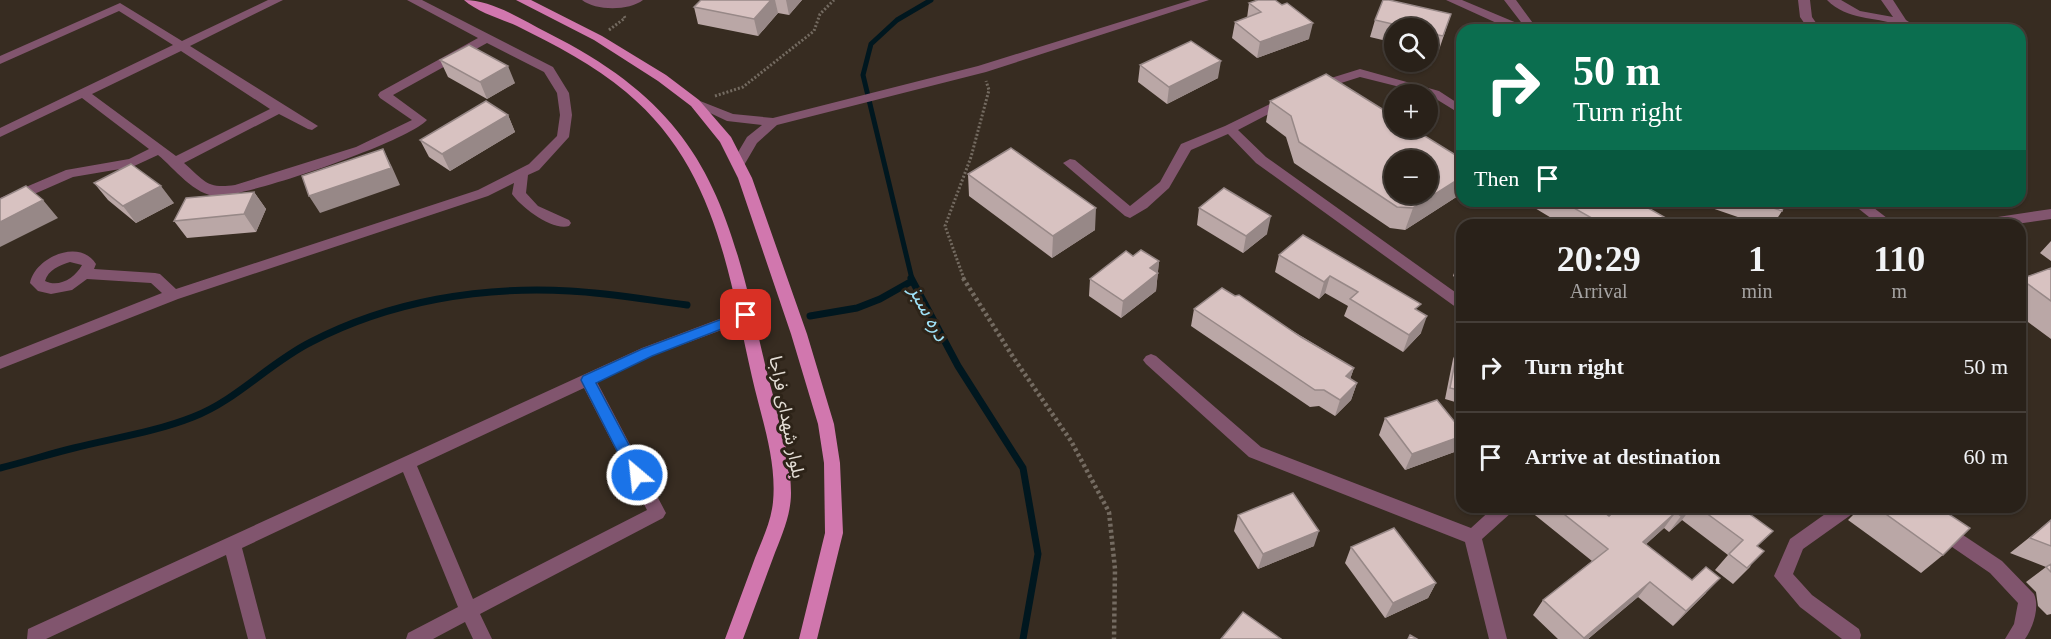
<!DOCTYPE html>
<html lang="en">
<head>
<meta charset="utf-8">
<style>
  :root { --surface:#292119; --page:#352e26; --text:#f1f3f6; --muted:#a5a3a2; --line:#453e38 }
  body { margin:0; font-family:"Times New Roman","Noto Sans Arabic",serif; background:var(--page); color:var(--text); height:100vh; display:flex; flex-direction:column; font-size:22px; white-space:nowrap }
  * { box-sizing:border-box; margin:0 }
  p { font-size:20px; color:var(--muted) }
  .icon { flex:none; width:33px; height:33px; fill:none; stroke:currentColor; stroke-width:2; stroke-linecap:round; stroke-linejoin:round }
  .map { position:relative; flex:1; overflow:hidden }
  .details { position:absolute; left:1456px; top:219px; width:570px; height:294px; display:flex; flex-direction:column; background:var(--surface); border-radius:18px; box-shadow:0 2px 4px #0004,0 0 0 2px var(--line) }
  .details>* { flex:none }
  .top-card { position:absolute; left:1456px; top:24px; width:570px; height:183px; border-radius:18px; box-shadow:0 2px 4px #0004,0 0 0 2px var(--line); background:#0b6e4f; color:#fff; overflow:hidden }
  .controls { position:absolute; left:1384px; top:18px; display:grid; gap:12px }
  .controls a { display:grid; place-items:center; width:54px; height:54px; border-radius:50%; background:var(--surface); box-shadow:0 2px 4px #0004,0 0 0 2px var(--line); font-size:30px }
  .pin { position:absolute; display:grid; place-items:center; width:51px; height:51px; color:#fff; margin:-26px; border-radius:12px; box-shadow:0 3px 9px #0006 }
  .me { position:absolute; width:66px; margin:-33px; rotate:332deg; stroke-linejoin:round; filter:drop-shadow(0 0 4px #0008) }
  .turn { display:flex; align-items:center; gap:21px; height:126px; padding:0 18px; font-size:27px }
  .turn .icon { width:78px; height:78px; stroke-width:2.5 }
  .turn b { display:block; font-size:42px; line-height:51px }
  .then { display:flex; align-items:center; height:57px; padding:0 18px; background:#0003; gap:12px; font-size:22px }
  .eta { display:flex; justify-content:space-evenly; align-items:center; height:102px; text-align:center }
  .eta b { font-size:36px; font-weight:700; line-height:42px }
  ul { padding:0; list-style:none }
  li { display:flex; align-items:center; gap:18px; height:90px; padding:0 18px; border-top:2px solid var(--line) }
  li div { flex:1 }
  li b { display:block; font-size:22px }
  li em { font-style:normal }
  .map>svg:first-child { display:block }
  .lines { fill:none; stroke-linecap:round; stroke-linejoin:round }
  .stream-far1 { stroke:#00171f; stroke-width:5 }
  .stream { stroke:#00171f; stroke-width:7 }
  .path-far1 { stroke:#746b61; stroke-width:3; stroke-dasharray:2 2; stroke-linecap:butt }
  .path { stroke:#746b61; stroke-width:4.5; stroke-dasharray:3 3; stroke-linecap:butt }
  .minor { fill:#81556e; fill-rule:evenodd }
  .major { fill:#d177ae; fill-rule:evenodd }
  .wall { fill:#baa7a6 }
  .shaded-wall { fill:#978887 }
  .building { fill:#d8c2c1; stroke:#978887; stroke-width:1.5; fill-rule:evenodd }
  .route { fill:#1a73e8; stroke:#114b97; stroke-width:1.5 }
  .labels { text-anchor:middle; stroke-width:6; stroke-linejoin:round; paint-order:stroke }
  .street-label { font-size:18px; fill:#e5dfd7; stroke:#2d2318 }
  .water-label { font-size:20px; font-style:italic; fill:#a0e3f9; stroke:#2d2318 }
</style>
</head>
<body>
<div class="map">
<svg width="2051" height="639" viewBox="0 0 2051 639">
  <rect width="100%" height="100%" fill="#372c21"/>
  <g class="lines">
    <path class="stream-far1" d="M912,279L863,75L871,44L897,20L931,0"/>
    <path class="stream" d="M911,278L958,366L1023,468L1038,554L1023,639
      M810,316L857,308L880,299L912,281
      M0,468C25,462 49,454 74,448C114,438 155,432 193,417C237,400 269,363 311,342C390,301 481,286 570,291C609,293 648,300 687,305"/>
    <path class="path-far1" d="M609,30L625,18L624,16
      M715,96L743,87L814,31L820,14L834,0
      M964,279L945,226L971,157L989,90L986,81"/>
    <path class="path" d="M963,278L1015,360L1071,441L1109,512L1115,569L1114,639"/>
    <path class="minor" d="M268,0H283L190,46L318,126L312,130L308,129L279,114L184,163C205,181 206,189 235,185L356,147L412,120L380,98L378,95L380,92L478,38L407,0H422L553,67L569,93L572,115L569,137L539,170L528,175L526,193L538,206L569,220L571,223L569,226C552,231 521,207 512,194L514,183L488,196L178,299L0,369V357L162,293L151,283L87,279L72,290L51,294L38,291L30,283C35,257 80,238 96,264L94,269L155,273L160,274L176,289L478,190L529,164L557,136L560,115L557,93L544,72L487,43L393,95L427,120C409,141 247,197 217,196C195,196 174,168 158,155L132,167L73,177L0,209V198L66,170L129,159L149,149L82,98L0,137V128L173,45L119,11L0,64V56L120,3L182,41ZM181,51L270,109L176,156L92,94ZM70,262L82,265C75,278 59,288 45,281C48,270 60,265 70,262Z
      M582,0H643C629,11 596,11 582,0Z
      M1191,0H1209L986,72L777,125L757,143L743,167L738,168L731,164L747,137L762,125L727,121L689,103L695,99L733,114L773,118L978,66Z
      M1446,0H1462L1524,26L1504,0H1516L1538,30H1512Z
      M1798,0H1810L1812,17L1821,30H1809L1800,17Z
      M1827,0H1841L1860,11L1893,17L1881,0H1893L1906,20L1921,30C1909,30 1908,28 1898,25C1874,16 1848,21 1827,0Z
      M1360,69L1439,91L1462,106V115L1428,94L1360,77L1319,90L1313,86L1315,83Z
      M1286,96L1290,97L1292,100L1290,103L1238,130L1266,157L1462,297V309L1457,308L1256,163L1228,134L1191,150L1169,188L1147,208L1130,218L1125,216L1063,163L1070,159L1075,160L1130,206L1160,182L1181,144L1225,126Z
      M1849,201H1865L1896,225H1879Z
      M2051,209V219L2009,225H1971L1978,220Z
      M746,309L751,311L753,315L751,319L652,356L597,382L666,513L663,518L480,614L492,639H473L465,622L433,639H406L408,633L458,607L403,472L242,548L266,639H248L226,555L46,639H27L28,629L642,348ZM584,388L647,510L473,599L417,466Z
      M1151,354L1156,356L1261,447L1471,528L1494,507H1515L1512,512L1482,539L1507,639H1489L1465,542L1249,457L1146,364L1143,360L1146,356Z
      M1835,507H1858L1855,512L1803,549L1793,574L1812,595L1859,629L1861,635L1860,639H1842L1800,607L1774,576L1790,539Z
      M1898,507H1921L2002,561L2034,594C2040,607 2033,628 2025,639H2005L2014,624L2018,603L1990,573L1901,512Z"/>
    <path class="major" d="M464,0C493,0 522,20 548,33C705,112 727,199 764,360C774,404 791,448 791,493C791,516 781,537 773,558C763,585 753,612 743,639H725C735,612 745,585 755,558C762,540 771,522 773,502C777,460 761,417 752,377C728,271 715,166 626,92C594,65 555,45 517,26C501,19 477,12 464,0Z
      M516,0H531L602,36L666,75L699,100L731,137L752,178L807,334L834,424L840,463L843,533L817,639H799L825,533L824,463L818,424L791,334L738,178L720,142L691,106L658,81L594,40Z"/>
  </g>
  <path class="wall" d="M701,0H802L789,15L778,13L758,36L698,24L694,7Z
    M1249,3L1309,39L1257,58L1232,38L1235,22L1247,18Z
    M1451,14L1438,53L1428,51V28H1395V43L1370,37L1375,20Z
    M440,60L515,83L487,99L448,77Z
    M1140,65L1218,78L1167,104L1138,82Z
    M1270,101L1462,159V191L1461,194L1405,230L1390,228L1294,163L1286,137L1266,122Z
    M508,115L515,132L450,171L429,157L420,140Z
    M968,174L1095,230L1052,258L969,196Z
    M94,183L174,203L136,223L108,200Z
    M254,192L266,209L256,232L187,238L174,221Z
    M1523,201H1636L1678,225H1563Z
    M1701,201H1785L1782,211L1773,225H1761L1700,204Z
    M1199,208L1267,234L1243,253L1197,225Z
    M2051,241V261L2040,253Z
    M1279,255L1418,311L1421,333L1403,352L1344,316L1348,306L1325,293L1319,299L1275,272Z
    M1133,256L1159,261L1156,291L1121,318L1089,296L1090,279Z
    M1462,256V282L1453,276L1459,258Z
    M2051,268V339L2020,316V279Z
    M1235,296L1354,368L1350,379L1357,383L1351,400L1335,416L1319,406L1310,407L1191,326L1194,309Z
    M1458,347L1462,348V404L1445,399L1453,359Z
    M1385,418L1457,451L1405,470L1379,435Z
    M1525,507H1597L1609,516L1619,507H1740L1758,547L1750,567L1733,584L1715,570L1728,555L1682,520L1669,532L1664,528L1646,544L1706,593L1673,626L1638,597L1588,639H1558L1533,615L1543,600L1592,561Z
    M1861,507H1960L1951,515L1943,555L1921,573L1848,520Z
    M1238,515L1314,546L1258,569L1234,531Z
    M2051,520V614L2047,615L2038,606L2036,592L2026,582L2046,567L2010,553Z
    M1351,547L1436,583L1428,598L1385,618L1345,563Z"/>
  <path class="shaded-wall" d="M771,0H775L778,13L758,36L754,19Z
    M786,0H802L789,15Z
    M1313,23L1309,39L1257,58L1260,42Z
    M1221,61L1218,78L1167,104L1169,87Z
    M508,66L515,83L487,99L480,82Z
    M508,115L515,132L450,171L442,154Z
    M383,149L392,167L400,185L320,213L309,196Z
    M1462,177V191L1461,194L1405,230L1413,208Z
    M161,186L174,203L136,223L123,206Z
    M254,192L266,209L256,232L244,214Z
    M43,200L58,218L0,247V222Z
    M1096,208L1095,230L1052,258L1053,236Z
    M1271,216L1267,234L1243,253L1246,236Z
    M1159,261L1156,291L1121,318L1123,301L1150,268Z
    M1330,276L1325,293L1319,299L1324,282Z
    M1427,316L1421,333L1403,352L1409,335Z
    M1354,368L1348,385L1346,376Z
    M1357,383L1351,400L1335,416L1340,400Z
    M1462,436V440L1457,451L1405,470L1412,454Z
    M1691,507H1692L1682,520L1669,532L1681,516Z
    M1676,512L1664,528L1631,558L1643,542Z
    M1319,531L1314,546L1258,569L1263,554Z
    M1720,578L1706,593L1673,626L1686,611Z
    M1650,582L1638,597L1588,639H1583Z
    M1436,583L1428,598L1385,618L1393,603Z"/>
  <path class="building" d="M701,0H771L754,19L694,7Z
    M1258,0H1275L1282,5L1287,3L1313,23L1260,42L1235,22L1261,12L1249,3Z
    M1383,0H1389L1451,14L1443,36L1428,33V28H1410L1375,20Z
    M1191,41L1221,61L1169,87L1140,65Z
    M469,45L508,66L480,82L440,60Z
    M1326,74L1395,117V128H1412L1462,159V177L1413,208L1397,207L1299,142L1291,116L1270,101ZM1395,160H1428V194H1395Z
    M486,101L508,115L442,154L420,140Z
    M1011,148L1096,208L1053,236L968,174Z
    M383,149L391,168L309,196L302,176Z
    M131,164L161,186L123,206L94,183Z
    M26,186L43,200L0,222V199Z
    M1224,188L1271,216L1246,236L1199,208Z
    M254,192L244,214L174,221L186,198Z
    M1570,201H1636L1678,225H1604L1572,207L1576,204Z
    M1752,201H1785L1782,211Z
    M1303,235L1421,304L1415,309L1427,316L1409,335L1350,299L1358,292L1330,276L1324,282L1279,255Z
    M1141,250L1159,261L1150,268L1158,273L1123,301L1090,279L1126,251L1133,256Z
    M2051,268V301L2021,279Z
    M1222,288L1235,296L1239,295L1301,337L1354,368L1346,376L1357,383L1340,400L1324,390H1315L1194,309Z
    M1458,347L1462,348V391L1450,388Z
    M1437,400L1462,431V436L1412,454L1385,418Z
    M1293,493L1319,531L1263,554L1238,515Z
    M1555,507H1597L1609,516L1619,507H1691L1681,516L1676,512L1643,542L1692,580L1706,567L1720,578L1686,611L1650,582L1584,638L1543,600L1608,549Z
    M1698,507H1740L1773,531L1757,546L1764,551L1747,568L1729,554L1743,540Z
    M1876,507H1938L1970,528L1943,555Z
    M2051,520V546L2030,538Z
    M1394,528L1436,583L1393,603L1351,547Z
    M2051,564V572L2046,567Z
    M1243,612L1281,639H1221Z
    M1410,635L1417,639H1408Z"/>
  <path class="route" d="M746,310L752,315L750,318L652,356L596,383L645,475L643,480L637,482L632,480L581,380L583,376L642,349Z"/>
  <g class="labels">
    <g class="street-label">
      <text transform="translate(787 417) rotate(79)" y="6">بلوار شهدای فراجا</text>
    </g>
    <g class="water-label">
      <text transform="translate(929 313) rotate(62)" y="7">دره سبز</text>
    </g>
  </g>
</svg>
<div class="controls">
<a><svg class="icon" aria-label="search" viewBox="0 0 24 24"><circle cx="10" cy="10" r="6"/><path d="M15 15l6 6"/></svg></a>
<a>+</a>
<a>−</a>
</div>
<div class="pin" style="left:746px;top:315px;background:#d93025"><svg class="icon" aria-label="arrive" viewBox="0 0 24 24"><path d="M6 21V4h12l-3 4 3 4H6"/></svg></div>
<svg class="me" style="left:637px;top:475px" viewBox="-20 -20 40 40"><circle r="17" fill="#1a73e8" stroke="#fff" stroke-width="3"/><path d="M0-11L8 9 0 5-8 9z" fill="#fff"/></svg>
<div class="top-card">
<div class="turn"><svg class="icon" aria-label="right" viewBox="0 0 24 24"><path d="M7 20v-9h11M14 6l5 5-5 5"/></svg><div><b>50 m</b>Turn right</div></div>
<div class="then">Then<svg class="icon" aria-label="arrive" viewBox="0 0 24 24"><path d="M6 21V4h12l-3 4 3 4H6"/></svg></div>
</div>
<section class="details">
<div class="eta">
<div><b>20:29</b><p>Arrival</p></div>
<div><b>1</b><p>min</p></div>
<div><b>110</b><p>m</p></div>
</div>
<ul>
<li><svg class="icon" aria-label="right" viewBox="0 0 24 24"><path d="M7 20v-9h11M14 6l5 5-5 5"/></svg><div><b>Turn right</b></div><em>50 m</em></li>
<li><svg class="icon" aria-label="arrive" viewBox="0 0 24 24"><path d="M6 21V4h12l-3 4 3 4H6"/></svg><div><b>Arrive at destination</b></div><em>60 m</em></li>
</ul>
</section>
</div>
</body>
</html>
